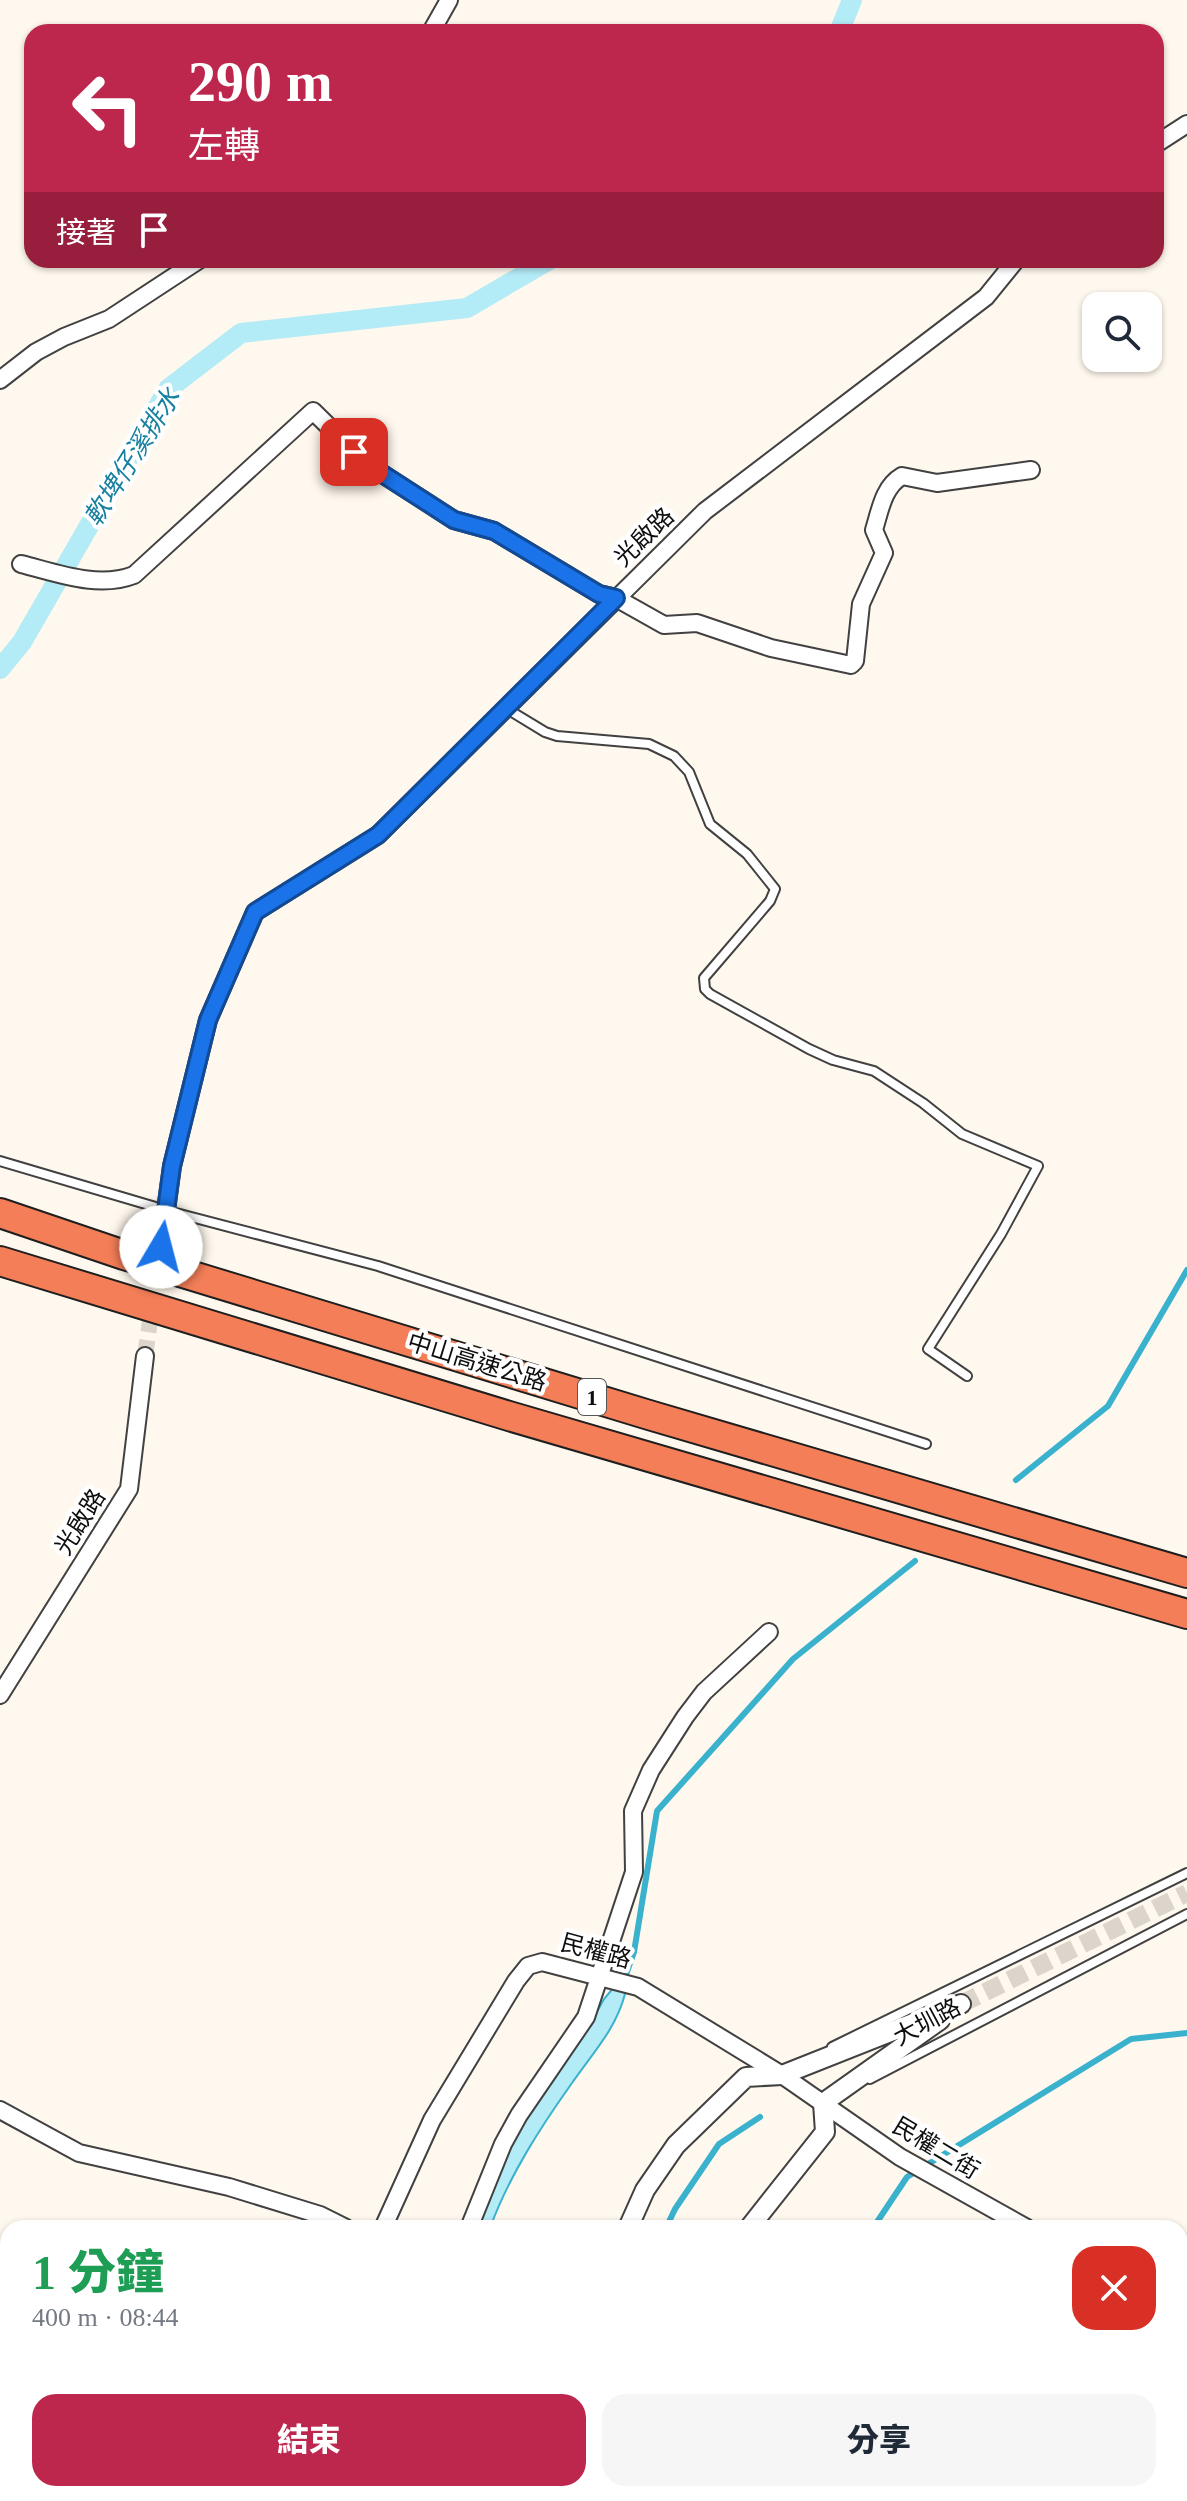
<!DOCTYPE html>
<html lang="zh-TW">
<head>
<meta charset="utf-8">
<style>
  :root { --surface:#fff; --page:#f6f6f7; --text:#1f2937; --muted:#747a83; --accent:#bd264d }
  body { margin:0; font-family:"Times New Roman","Noto Sans TC",serif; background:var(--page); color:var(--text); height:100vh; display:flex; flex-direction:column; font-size:30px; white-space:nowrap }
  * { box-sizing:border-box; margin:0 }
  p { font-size:26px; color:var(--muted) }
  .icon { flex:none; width:44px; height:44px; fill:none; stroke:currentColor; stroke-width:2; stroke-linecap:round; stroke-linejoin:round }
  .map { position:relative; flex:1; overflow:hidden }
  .side { position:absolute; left:0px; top:2220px; width:1188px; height:282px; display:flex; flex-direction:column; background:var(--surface); border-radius:24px 24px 0 0; box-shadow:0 2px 6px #0004 }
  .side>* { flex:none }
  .guide { position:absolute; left:24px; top:24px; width:1140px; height:244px; border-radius:24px; box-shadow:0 2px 6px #0004; background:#bd264d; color:#fff; overflow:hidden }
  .controls { position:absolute; left:1082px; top:292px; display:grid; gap:16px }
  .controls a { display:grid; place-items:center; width:80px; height:80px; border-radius:16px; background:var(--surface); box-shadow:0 2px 6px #0004; font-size:40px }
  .pin { position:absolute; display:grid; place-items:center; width:68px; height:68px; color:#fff; margin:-34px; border-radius:16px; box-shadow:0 4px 12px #0006 }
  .me { position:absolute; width:88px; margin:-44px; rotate:8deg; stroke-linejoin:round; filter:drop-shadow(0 0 6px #0008) }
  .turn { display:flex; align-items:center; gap:28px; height:168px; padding:0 32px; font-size:36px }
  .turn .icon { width:104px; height:104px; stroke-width:2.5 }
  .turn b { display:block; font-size:56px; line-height:68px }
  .then { display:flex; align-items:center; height:76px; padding:0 32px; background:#0003; gap:16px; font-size:30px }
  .round { display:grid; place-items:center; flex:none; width:84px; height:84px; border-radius:24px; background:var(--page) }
  .head { display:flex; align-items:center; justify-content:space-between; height:136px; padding:0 32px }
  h1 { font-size:48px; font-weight:800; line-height:60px; color:#1e9e55 }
  .primary-button { display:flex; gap:16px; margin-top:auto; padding:16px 32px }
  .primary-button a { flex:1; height:92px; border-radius:24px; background:var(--accent); color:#fff; font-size:32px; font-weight:800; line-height:92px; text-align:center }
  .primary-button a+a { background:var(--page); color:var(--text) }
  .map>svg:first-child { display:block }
  .water { fill:#b3ebf6; stroke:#3ab1cd; stroke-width:2 }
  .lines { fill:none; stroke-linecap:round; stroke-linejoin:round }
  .stream { stroke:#3ab1cd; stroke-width:6 }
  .canal { stroke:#b3ebf6; stroke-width:20 }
  .minor-tunnel { stroke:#dbd5cc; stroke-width:16; stroke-dasharray:16 8; stroke-linecap:butt }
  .tertiary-tunnel { stroke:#dbd5cc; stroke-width:18; stroke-dasharray:18 9; stroke-linecap:butt }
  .service-casing { stroke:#414141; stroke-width:12 }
  .minor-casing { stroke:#414141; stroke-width:20 }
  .tertiary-casing { stroke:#414141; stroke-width:22 }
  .motorway-casing { stroke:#1f1f1f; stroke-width:32 }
  .service { stroke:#fff; stroke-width:8 }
  .minor { stroke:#fff; stroke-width:16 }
  .tertiary { stroke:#fff; stroke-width:18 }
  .motorway { stroke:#f47e57; stroke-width:28 }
  .route-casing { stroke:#114b97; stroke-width:20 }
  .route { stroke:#1a73e8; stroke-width:14 }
  .labels { text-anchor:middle; stroke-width:8; stroke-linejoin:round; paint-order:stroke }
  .shield { fill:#fff; stroke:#565656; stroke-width:2 }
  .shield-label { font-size:22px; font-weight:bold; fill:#0e0e0e }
  .street-label { font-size:24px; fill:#0e0e0e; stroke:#fff }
  .water-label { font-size:26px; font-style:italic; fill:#17809f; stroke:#fff }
</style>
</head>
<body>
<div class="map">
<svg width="1187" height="2501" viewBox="0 0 1187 2501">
  <rect width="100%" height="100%" fill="#fff8ee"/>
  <path class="water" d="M614,1987H622L625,1994C616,2029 592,2054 572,2083C540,2128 509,2176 490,2228H476L502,2149L544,2087L583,2037L604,1999Z"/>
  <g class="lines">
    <path class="stream" d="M1016,1480L1108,1406L1187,1270
      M623,1983L634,1952L657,1811L793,1659L915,1561
      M666,2228L675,2209L719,2144L760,2117
      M873,2228L907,2177L1131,2039L1187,2033"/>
    <path class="canal" d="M839,32L852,0
      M0,669L22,642L168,389L241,333L467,308L549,260"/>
    <path class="minor-tunnel" d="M145,1356L159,1259"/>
    <path class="tertiary-tunnel" d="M961,2004L1187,1893"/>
    <g class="service-casing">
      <path id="service" d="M507,709L545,732L557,736L649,744L674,756L689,772L710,824L747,854L775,889L770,901L704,978L705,989L710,994L809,1049L833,1060L874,1071L923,1103L962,1134L1038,1166L1001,1234L928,1349L967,1376
        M0,1161L176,1213L378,1266L926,1444
        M832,2047L1187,1873
        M870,2079L1187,1914"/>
    </g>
    <g class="minor-casing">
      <path id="minor" d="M431,32L449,0
        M1156,144L1187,124
        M0,380L36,352L64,337L109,319L199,260
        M21,564C57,573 98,589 134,575L313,411L367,464L454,520L494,531L599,594L616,598L664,625L697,623L771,648L851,665L855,661L861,604L884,553L874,530C880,511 883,487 902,476L937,483L1031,470
        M161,1247L172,1166L208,1020L255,912L378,835L705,511L986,297L1016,260
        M0,1695L129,1489L145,1356
        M0,2110L79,2153L229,2187L320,2215L346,2228
        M383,2228L432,2120L516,1981L528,1966L542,1962L638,1987L782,2075L900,2157L1027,2228
        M469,2228L503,2144L519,2115L586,2017L634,1872L633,1811L651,1770L685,1717L704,1692L769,1632
        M1180,2262L1187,2265
        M163,2501L170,2494
        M343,2501L346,2494"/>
    </g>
    <g class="tertiary-casing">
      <path id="tertiary" d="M628,2228L645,2190L676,2145L746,2077L782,2075L961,2004
        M749,2228L825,2132L823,2103L940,2020
        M546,2501L550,2494"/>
    </g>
    <g class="motorway-casing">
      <path id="motorway" d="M0,1213L124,1255L649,1415L1187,1573
        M0,1261L509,1416L1187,1614"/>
    </g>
    <use href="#service" class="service"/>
    <use href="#minor" class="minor"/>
    <use href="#tertiary" class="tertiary"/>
    <use href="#motorway" class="motorway"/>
  </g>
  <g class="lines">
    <g class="route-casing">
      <path id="route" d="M161,1247L172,1166L208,1020L255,912L378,835L616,598L599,594L494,531L454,520L367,464L354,452"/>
    </g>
    <use href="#route" class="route"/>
  </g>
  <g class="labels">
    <rect class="shield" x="578" y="1379" width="28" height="36" rx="6"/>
    <g class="shield-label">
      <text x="592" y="1405">1</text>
    </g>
    <g class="street-label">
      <text transform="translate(644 537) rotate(-44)" y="8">光啟路</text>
      <text transform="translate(477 1362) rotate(17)" y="8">中山高速公路</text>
      <text transform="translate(80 1522) rotate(-58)" y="8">光啟路</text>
      <text transform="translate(596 1951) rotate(15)" y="8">民權路</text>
      <text transform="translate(927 2022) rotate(-28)" y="8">大圳路</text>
      <text transform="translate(936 2148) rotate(31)" y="8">民權二街</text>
    </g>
    <g class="water-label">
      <text transform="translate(132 457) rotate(-58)" y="9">軟埤仔溪排水</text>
    </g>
  </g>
</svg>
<div class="controls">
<a><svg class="icon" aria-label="search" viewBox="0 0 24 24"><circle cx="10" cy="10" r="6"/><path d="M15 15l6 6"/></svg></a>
</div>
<div class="pin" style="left:354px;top:452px;background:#d93025"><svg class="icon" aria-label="arrive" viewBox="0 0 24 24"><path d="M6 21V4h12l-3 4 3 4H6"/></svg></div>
<svg class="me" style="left:161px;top:1247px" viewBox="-20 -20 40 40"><circle r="19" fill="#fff"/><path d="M0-13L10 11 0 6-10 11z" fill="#1a73e8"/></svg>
<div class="guide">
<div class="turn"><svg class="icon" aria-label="left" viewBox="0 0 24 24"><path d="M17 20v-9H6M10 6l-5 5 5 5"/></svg><div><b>290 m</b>左轉</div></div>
<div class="then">接著<svg class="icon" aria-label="arrive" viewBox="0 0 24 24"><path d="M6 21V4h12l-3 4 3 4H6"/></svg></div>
</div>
<section class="side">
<div class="head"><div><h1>1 分鐘</h1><p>400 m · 08:44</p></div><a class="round" style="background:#d93025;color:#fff"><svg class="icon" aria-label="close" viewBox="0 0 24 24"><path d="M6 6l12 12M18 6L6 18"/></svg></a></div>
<div class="primary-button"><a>結束</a><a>分享</a></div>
</section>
</div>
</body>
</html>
